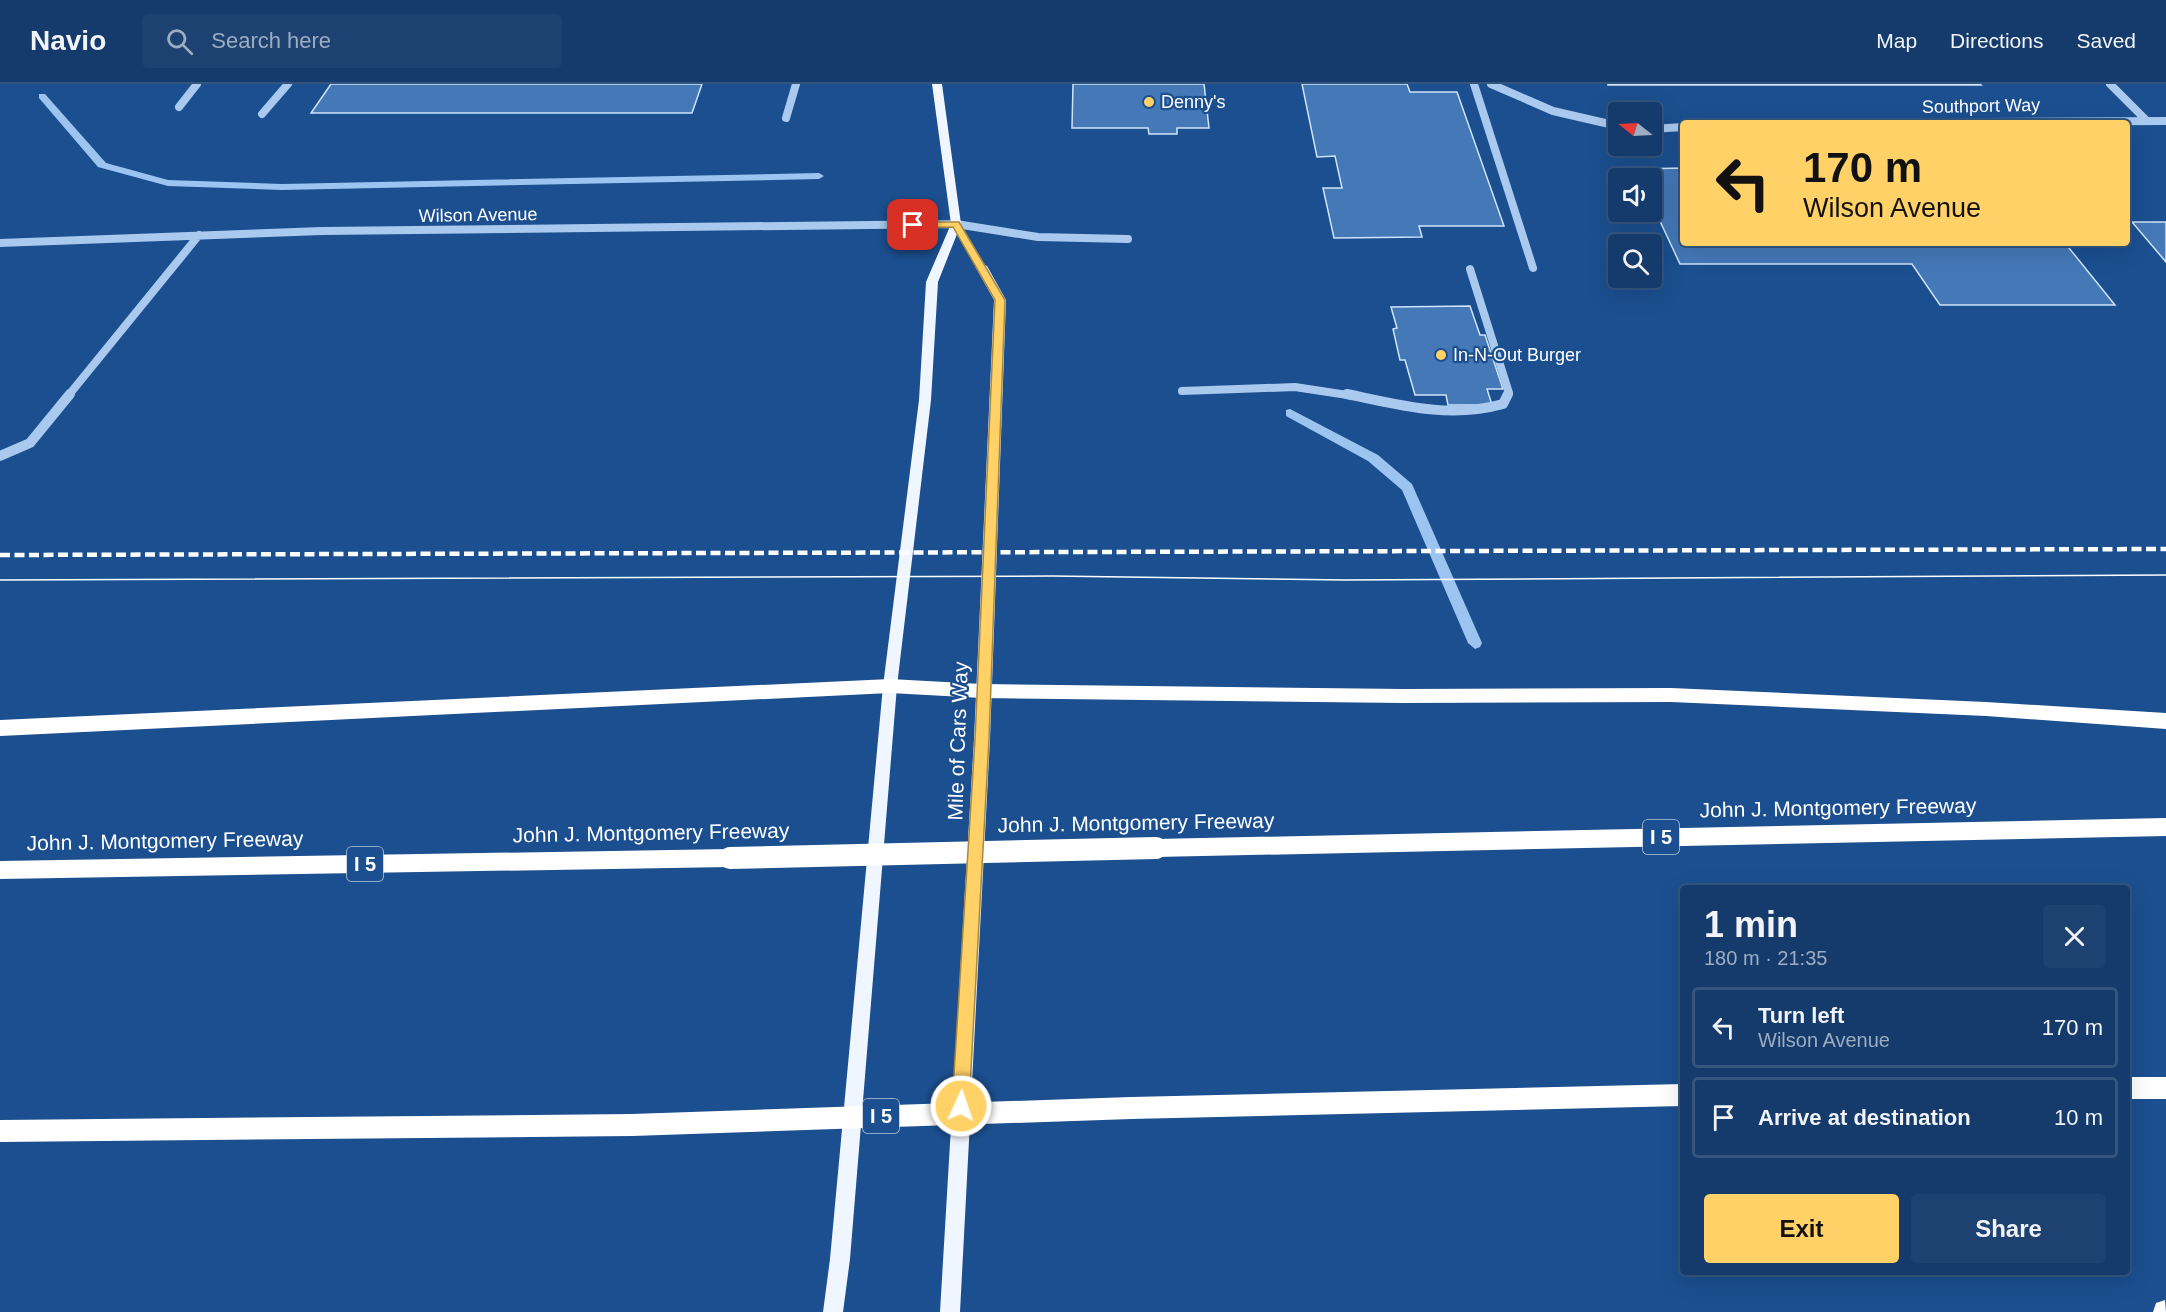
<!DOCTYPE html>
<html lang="en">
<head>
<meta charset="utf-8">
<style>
  :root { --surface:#143b6b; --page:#1d4271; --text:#f1f3f6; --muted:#9dadc1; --line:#33557e; --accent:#ffd166 }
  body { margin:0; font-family:Arial,sans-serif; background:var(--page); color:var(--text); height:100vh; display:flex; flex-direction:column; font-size:22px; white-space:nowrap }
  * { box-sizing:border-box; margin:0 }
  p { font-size:20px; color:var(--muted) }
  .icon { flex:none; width:33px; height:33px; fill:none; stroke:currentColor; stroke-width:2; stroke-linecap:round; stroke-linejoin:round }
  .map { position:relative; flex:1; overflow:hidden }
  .panel { position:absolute; left:1680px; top:801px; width:450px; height:390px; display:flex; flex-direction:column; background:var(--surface); border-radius:6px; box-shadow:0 6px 24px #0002,0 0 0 2px var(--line) }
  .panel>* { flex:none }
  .hud { position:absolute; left:1680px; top:36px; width:450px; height:126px; border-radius:6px; box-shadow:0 6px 24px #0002,0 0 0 2px var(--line); background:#ffd166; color:#111; overflow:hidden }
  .needle { width:39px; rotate:288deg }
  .fabs { position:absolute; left:1608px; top:18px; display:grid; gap:12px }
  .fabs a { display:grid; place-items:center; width:54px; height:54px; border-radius:6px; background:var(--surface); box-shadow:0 6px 24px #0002,0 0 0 2px var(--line); font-size:30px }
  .pin { position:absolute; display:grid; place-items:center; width:51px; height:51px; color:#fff; margin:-26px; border-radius:12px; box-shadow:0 3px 9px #0006 }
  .me { position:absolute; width:66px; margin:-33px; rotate:3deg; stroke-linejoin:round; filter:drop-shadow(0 0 4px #0008) }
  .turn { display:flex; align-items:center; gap:21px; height:126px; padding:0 24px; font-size:27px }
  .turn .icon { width:78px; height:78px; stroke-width:2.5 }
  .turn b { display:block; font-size:42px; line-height:51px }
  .round { display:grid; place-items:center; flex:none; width:63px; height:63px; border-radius:6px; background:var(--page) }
  .overview { display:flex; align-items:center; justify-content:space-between; height:102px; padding:0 24px }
  h1 { font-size:36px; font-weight:700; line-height:45px }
  .primary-button { display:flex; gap:12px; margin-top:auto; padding:12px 24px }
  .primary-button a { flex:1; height:69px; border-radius:6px; background:var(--accent); color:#111; font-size:24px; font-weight:700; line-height:69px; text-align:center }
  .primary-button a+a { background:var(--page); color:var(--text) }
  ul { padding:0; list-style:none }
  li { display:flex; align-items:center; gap:18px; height:81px; margin:0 12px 9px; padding:0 12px; border:3px solid var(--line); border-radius:6px }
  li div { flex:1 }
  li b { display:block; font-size:22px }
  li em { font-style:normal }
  header { display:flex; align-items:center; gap:36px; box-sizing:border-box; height:84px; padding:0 30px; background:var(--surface); border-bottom:2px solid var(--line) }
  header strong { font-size:28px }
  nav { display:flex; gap:33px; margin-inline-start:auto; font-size:21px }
  .search { width:420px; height:54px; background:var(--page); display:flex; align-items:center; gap:15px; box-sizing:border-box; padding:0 21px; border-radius:6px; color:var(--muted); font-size:22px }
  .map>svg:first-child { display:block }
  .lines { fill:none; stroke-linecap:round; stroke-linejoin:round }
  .stream { fill:#9cc4f0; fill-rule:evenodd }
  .building { fill:#4478b7; stroke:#cfe3fa; stroke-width:1.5 }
  .minor-far1 { stroke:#a9c9ee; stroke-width:8 }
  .minor { stroke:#a9c9ee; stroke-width:10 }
  .major { fill:#f0f6ff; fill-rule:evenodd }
  .highway { fill:#fff; fill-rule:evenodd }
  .tram { stroke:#fff; stroke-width:1.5 }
  .rail { stroke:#fff; stroke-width:4.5; stroke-dasharray:10 4.5; stroke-linecap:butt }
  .highway-bridge { stroke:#fff; stroke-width:22 }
  .route { fill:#ffd166; stroke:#a68842; stroke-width:1.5 }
  .poi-dot { fill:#ffd166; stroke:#1b4f8f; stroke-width:2 }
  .labels { text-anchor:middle; stroke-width:4.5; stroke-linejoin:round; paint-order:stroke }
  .far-poi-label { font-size:18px; fill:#fff; stroke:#1b4f8f; text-anchor:start }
  .far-street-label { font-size:18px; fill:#fff; stroke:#1b4f8f }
  .shield { fill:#1b4f8f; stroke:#bbcadd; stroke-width:1.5 }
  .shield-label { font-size:20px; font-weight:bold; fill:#fff }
  .street-label { font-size:21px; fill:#fff; stroke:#1b4f8f }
</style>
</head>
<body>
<header>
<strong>Navio</strong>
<div class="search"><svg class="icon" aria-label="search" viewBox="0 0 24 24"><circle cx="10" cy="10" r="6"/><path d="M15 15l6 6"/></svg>Search here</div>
<nav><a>Map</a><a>Directions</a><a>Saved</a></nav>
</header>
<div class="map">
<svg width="2166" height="1228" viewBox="0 0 2166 1228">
  <rect width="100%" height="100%" fill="#1b4f8f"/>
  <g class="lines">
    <path class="stream" d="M39,10H45L106,79L168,96L282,100L819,89L824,92L819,95L282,106L168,102L98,83L39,14Z
      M1290,325L1378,371L1412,400L1482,559L1480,563L1475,565L1468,559L1402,406L1368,377L1286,332V326Z"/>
  </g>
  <path class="building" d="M331,0H702L692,29H311Z
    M1073,0H1204L1209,44H1177V50H1149L1148,44H1072Z
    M1302,0H1407L1410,8H1457L1504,142H1419L1422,153L1334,154L1323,104H1342L1335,72L1317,73Z
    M1608,0H1980L1981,1H1608Z
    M1683,84V159H2065L2115,221H1940L1912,180H1680L1652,120V94H1639L1635,85Z
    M2132,138H2166V178Z
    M1470,222L1480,251H1485L1503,305H1487L1492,321H1448L1446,311H1415L1405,276H1400L1393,245L1397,244L1391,223Z"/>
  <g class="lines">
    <path class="minor-far1" d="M1474,0L1533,184
      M1491,0L1553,27L1618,42
      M2110,0L2146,36
      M179,23L197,0
      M262,30L288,0
      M786,34L796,0
      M1796,39L2166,37
      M1652,45L1683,43
      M956,140L981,182
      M0,159L322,147L956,140L1038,153L1128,155
      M1470,185L1509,309L1507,312
      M1182,307L1295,303L1354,312
      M68,312L199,151"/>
    <path class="minor" d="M1347,310C1400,321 1449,335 1503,320L1508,310
      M0,372L30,359L70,310"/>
    <path class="major" d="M932,0H942L961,140L938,198L931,316L897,602L850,1175L843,1228H823L830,1175L883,602L919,316L926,198L951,140Z
      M981,179L987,182L1006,216L990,655L960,1228H940L974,655L994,216L975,182Z"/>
    <path class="highway" d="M890,595L982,600L1404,605L1671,604L1986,618L2166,629V645L1986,632L1671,618L1404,619L982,614L890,609L0,652V636Z
      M2166,734V752L1156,773L1149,770L1146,764L1149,758L1156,755Z
      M730,765L737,768L740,774L737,780L730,783L0,795V777Z
      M2127,993H2166V1015H2127Z
      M1683,1000V1022L1131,1035L1123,1032L1120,1024L1123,1016L1131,1013Z
      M632,1030L640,1033L643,1041L640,1049L632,1052L0,1058V1036Z
      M2165,1216L2166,1228H2153L2156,1219Z"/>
    <path class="tram" d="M0,496L1052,492L1345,496L2166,491"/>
    <path class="rail" d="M0,471L2166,465"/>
    <path class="highway-bridge" d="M730,774L1156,764
      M632,1041L1131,1024"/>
  </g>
  <path class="route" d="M959,138L1005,216L989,655L969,1022L967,1028L961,1030L955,1028L952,1022L975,655L995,216L953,143L913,144L908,141L913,138Z"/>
  <g class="poi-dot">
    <circle cx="1149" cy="18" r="6"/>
    <circle cx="1441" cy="271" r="6"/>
  </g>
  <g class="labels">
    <g class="far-poi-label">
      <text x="1161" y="24">Denny's</text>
      <text x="1453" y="277">In-N-Out Burger</text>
    </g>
    <g class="far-street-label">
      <text transform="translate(1981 22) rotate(-1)" y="6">Southport Way</text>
      <text transform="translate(478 131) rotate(-1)" y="6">Wilson Avenue</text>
    </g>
    <g class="shield">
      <rect x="1643" y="736" width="36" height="34" rx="4.5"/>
      <rect x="347" y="763" width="36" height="34" rx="4.5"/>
      <rect x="863" y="1015" width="36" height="34" rx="4.5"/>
    </g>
    <g class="shield-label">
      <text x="1661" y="760">I 5</text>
      <text x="365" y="787">I 5</text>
      <text x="881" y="1039">I 5</text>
    </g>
    <g class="street-label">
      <text transform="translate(958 657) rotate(-88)" y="7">Mile of Cars Way</text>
      <text transform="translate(1838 724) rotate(-1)" y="7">John J. Montgomery Freeway</text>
      <text transform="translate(1136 739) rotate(-1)" y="7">John J. Montgomery Freeway</text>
      <text transform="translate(651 749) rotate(-1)" y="7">John J. Montgomery Freeway</text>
      <text transform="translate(165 757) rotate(-1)" y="7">John J. Montgomery Freeway</text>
    </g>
  </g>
</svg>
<div class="fabs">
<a><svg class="needle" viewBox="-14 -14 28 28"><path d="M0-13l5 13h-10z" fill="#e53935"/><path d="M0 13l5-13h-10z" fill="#9dadc1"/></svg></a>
<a><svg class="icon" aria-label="sound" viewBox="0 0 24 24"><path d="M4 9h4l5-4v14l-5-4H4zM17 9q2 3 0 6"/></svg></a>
<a><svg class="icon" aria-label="search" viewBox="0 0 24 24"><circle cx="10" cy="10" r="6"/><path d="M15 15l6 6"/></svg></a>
</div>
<div class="pin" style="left:913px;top:141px;background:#d93025"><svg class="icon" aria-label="arrive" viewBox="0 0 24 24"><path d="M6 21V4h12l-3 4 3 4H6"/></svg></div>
<svg class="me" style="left:961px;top:1022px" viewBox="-20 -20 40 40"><circle r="17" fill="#ffd166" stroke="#fff" stroke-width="3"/><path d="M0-11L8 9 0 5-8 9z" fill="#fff"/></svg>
<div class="hud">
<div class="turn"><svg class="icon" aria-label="left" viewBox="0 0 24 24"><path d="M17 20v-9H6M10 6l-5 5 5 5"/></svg><div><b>170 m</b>Wilson Avenue</div></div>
</div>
<section class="panel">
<div class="overview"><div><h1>1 min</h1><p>180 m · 21:35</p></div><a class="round"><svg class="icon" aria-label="close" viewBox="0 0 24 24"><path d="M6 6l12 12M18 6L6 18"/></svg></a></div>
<ul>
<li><svg class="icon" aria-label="left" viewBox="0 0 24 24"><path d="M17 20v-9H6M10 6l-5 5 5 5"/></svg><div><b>Turn left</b><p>Wilson Avenue</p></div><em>170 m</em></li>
<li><svg class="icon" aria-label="arrive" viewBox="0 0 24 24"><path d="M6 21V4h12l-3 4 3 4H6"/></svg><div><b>Arrive at destination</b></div><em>10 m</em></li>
</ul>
<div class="primary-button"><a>Exit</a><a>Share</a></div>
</section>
</div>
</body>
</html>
